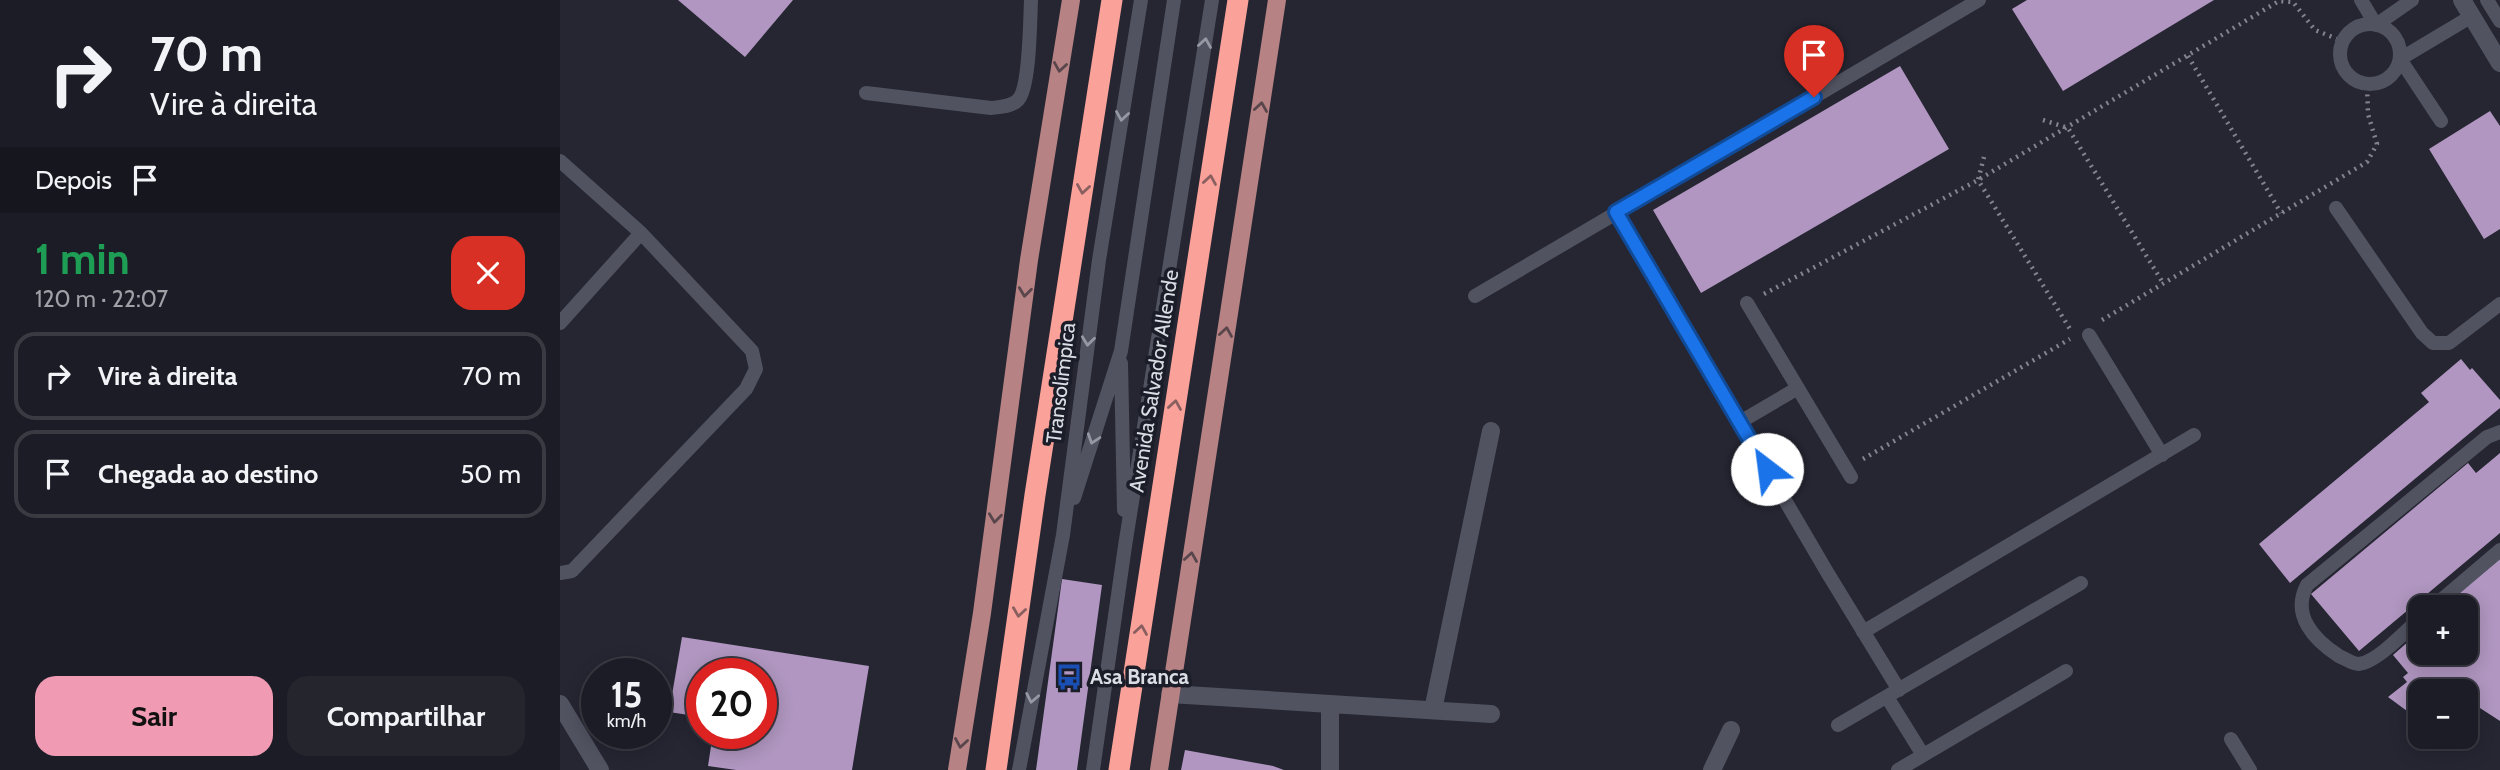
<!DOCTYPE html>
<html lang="pt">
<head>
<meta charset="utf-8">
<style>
  :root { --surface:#1c1c26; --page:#25252e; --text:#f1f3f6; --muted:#a0a1a7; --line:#3a3a43; --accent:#f19ab3 }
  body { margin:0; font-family:Cabin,sans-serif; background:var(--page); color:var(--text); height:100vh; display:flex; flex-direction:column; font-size:26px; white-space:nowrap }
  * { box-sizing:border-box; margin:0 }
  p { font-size:23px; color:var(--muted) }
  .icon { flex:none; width:38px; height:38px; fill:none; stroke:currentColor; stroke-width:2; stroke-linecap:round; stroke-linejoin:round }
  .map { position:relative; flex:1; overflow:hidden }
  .drawer { display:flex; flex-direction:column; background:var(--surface); width:560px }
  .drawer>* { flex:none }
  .top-card { background:#1c1c26; color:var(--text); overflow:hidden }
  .buttons { position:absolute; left:1848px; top:595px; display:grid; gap:14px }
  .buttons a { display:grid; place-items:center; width:70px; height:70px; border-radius:14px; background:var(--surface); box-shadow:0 4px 18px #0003,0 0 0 2px var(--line); font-size:35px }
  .speed { position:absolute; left:21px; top:658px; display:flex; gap:14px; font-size:35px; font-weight:700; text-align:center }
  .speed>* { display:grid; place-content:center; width:91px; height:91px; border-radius:50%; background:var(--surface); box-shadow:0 4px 18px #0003,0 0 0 2px var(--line); line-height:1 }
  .speed small { font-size:18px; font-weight:400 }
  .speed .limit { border:10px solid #d22; background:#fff; color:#111 }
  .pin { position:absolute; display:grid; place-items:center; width:60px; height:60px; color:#fff; margin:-72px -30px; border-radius:50% 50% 50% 0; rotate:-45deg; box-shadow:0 0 7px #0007 }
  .pin .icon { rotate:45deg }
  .me { position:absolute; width:77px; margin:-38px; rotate:330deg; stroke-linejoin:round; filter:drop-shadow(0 0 5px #0008) }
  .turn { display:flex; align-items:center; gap:24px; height:147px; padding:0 35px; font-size:32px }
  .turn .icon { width:91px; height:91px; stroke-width:2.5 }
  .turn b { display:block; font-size:49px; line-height:60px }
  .then { display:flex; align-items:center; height:66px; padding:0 35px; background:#0003; gap:14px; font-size:26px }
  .round { display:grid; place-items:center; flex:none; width:74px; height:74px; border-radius:21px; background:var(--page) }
  .summary { display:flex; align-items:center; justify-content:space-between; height:119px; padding:0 35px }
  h1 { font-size:42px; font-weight:700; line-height:52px; color:#1e9e55 }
  .button { display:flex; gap:14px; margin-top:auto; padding:14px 35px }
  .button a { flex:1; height:80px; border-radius:21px; background:var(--accent); color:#111; font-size:28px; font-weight:700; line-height:80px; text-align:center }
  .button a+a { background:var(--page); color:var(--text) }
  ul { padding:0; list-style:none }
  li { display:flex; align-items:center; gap:21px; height:88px; margin:0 14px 10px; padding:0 21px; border:4px solid var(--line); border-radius:21px }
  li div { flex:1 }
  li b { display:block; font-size:26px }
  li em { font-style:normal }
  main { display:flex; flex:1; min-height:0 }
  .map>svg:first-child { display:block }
  .building { fill:#b096c0 }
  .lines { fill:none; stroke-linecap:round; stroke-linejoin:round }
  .path { stroke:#82838d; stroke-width:4.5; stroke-dasharray:2 5; stroke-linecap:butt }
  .lane { stroke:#515361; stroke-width:14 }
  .street { stroke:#515361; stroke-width:18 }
  .secondary { stroke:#515361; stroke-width:18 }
  .primary { stroke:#b68283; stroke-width:18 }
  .highway { stroke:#faa199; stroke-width:21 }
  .oneway { stroke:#9698a3 }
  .oneway2 { stroke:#59454c }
  .oneway3 { stroke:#8a5f60 }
  .route-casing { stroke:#114b97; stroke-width:18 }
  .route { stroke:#1a73e8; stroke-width:12 }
  .labels { text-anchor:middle; stroke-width:7; stroke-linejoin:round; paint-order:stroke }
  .street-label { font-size:21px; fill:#dbdde5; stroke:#1b1d28 }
  .poi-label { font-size:21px; font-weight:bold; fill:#dbdde5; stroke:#1b1d28; text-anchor:start }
</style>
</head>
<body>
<main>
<section class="drawer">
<div class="top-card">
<div class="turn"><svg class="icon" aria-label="right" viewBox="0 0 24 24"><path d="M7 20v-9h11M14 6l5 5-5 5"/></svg><div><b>70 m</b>Vire à direita</div></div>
<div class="then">Depois<svg class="icon" aria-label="arrive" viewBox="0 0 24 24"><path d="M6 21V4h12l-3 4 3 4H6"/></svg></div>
</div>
<div class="summary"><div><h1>1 min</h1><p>120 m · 22:07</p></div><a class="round" style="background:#d93025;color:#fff"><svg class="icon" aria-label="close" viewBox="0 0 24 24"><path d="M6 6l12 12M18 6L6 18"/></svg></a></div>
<ul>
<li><svg class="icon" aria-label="right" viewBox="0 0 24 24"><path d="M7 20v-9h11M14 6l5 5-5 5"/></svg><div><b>Vire à direita</b></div><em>70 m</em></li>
<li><svg class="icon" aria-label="arrive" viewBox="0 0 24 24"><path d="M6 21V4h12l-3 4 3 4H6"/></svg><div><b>Chegada ao destino</b></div><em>50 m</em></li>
</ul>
<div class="button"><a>Sair</a><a>Compartilhar</a></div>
</section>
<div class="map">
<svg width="1940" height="770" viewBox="0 0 1940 770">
  <rect width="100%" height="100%" fill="#252632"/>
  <path class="building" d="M118,0H233L185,57Z
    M1467,0H1654L1503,91L1452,9Z
    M1340,66L1389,149L1141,293L1093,210Z
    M1930,111L1940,126V229L1924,239L1869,149Z
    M1901,359L1910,370L1912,368L1940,400V408L1730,583L1699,544L1869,402L1861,393Z
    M1940,453V533L1799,651L1751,594L1908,463L1916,473Z
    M1940,559V721L1906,699V691L1894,690L1860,691V700L1847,711L1828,697L1847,682L1843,677L1848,673L1833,655L1849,641L1846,637L1860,626V653H1906V607H1882Z
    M502,579L542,585L517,770H476Z
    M122,637L309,666L292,770H176L148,766L153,733H201V674H142V717L109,712Z
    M625,750L713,766L724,770H621Z"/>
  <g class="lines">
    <path class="path" d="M1628,56L1721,213
      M1483,120L1508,128L1603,283
      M1424,157L1418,180L1510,329
      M1204,294L1418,180L1719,1L1733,2L1755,30L1782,41
      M1542,320L1807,162L1817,144L1808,114L1807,84
      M1303,459L1510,339"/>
    <path class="lane" d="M1801,0L1816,25L1852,0
      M1927,0L1940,21
      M1780 54a30 30 0 1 1 60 0a30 30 0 1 1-60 0Z
      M306,93L431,108C440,107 451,107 458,100C470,88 470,20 471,0
      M1881,121L1840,59L1912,16
      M0,161L81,233L192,351L196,369L186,389L12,571L0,573
      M1776,208L1862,333L1873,343H1889L1940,304
      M1056,212L1267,572L1339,690
      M915,296L1419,0
      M1187,303L1291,477
      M0,323L81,233
      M1529,335L1602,455
      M561,363L564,510
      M1180,422L1238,388
      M514,498L561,351L614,0
      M1873,607L1940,550
      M1860,618C1846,631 1817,662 1799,664C1792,664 1786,659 1779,656C1754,640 1731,615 1747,585L1927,437L1940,432
      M1303,632L1634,435
      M1327,697L1363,755
      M1278,725L1521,583
      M1671,739L1690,770
      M459,770L503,535L539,260L581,0
      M533,770L565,546L652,0
      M1338,770L1506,671"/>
    <path class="street" d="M610,694L931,714
      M0,704L40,770
      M873,710L931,431
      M770,770V704
      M1152,770L1171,730"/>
    <path class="secondary" d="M1902,0L1940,63"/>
    <path class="primary" d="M397,770L422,613L469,260L511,0
      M599,770L717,0"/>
    <path class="highway" d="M436,770L475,495L552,0
      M559,770L678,0"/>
  </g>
  <defs><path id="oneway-chevron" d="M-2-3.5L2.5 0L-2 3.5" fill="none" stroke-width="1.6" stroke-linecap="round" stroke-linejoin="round" transform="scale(1.75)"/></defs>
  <g class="oneway">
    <use href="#oneway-chevron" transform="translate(645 43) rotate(-81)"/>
    <use href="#oneway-chevron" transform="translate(562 116) rotate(99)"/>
    <use href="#oneway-chevron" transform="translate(528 341) rotate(97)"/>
    <use href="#oneway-chevron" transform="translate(533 439) rotate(108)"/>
    <use href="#oneway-chevron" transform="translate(472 698) rotate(101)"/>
  </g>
  <g class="oneway2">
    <use href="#oneway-chevron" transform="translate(500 67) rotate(99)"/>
    <use href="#oneway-chevron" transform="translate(701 107) rotate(-81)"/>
    <use href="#oneway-chevron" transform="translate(465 292) rotate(97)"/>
    <use href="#oneway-chevron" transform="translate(666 332) rotate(-81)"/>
    <use href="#oneway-chevron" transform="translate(435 518) rotate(97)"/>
    <use href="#oneway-chevron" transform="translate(631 557) rotate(-81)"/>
    <use href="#oneway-chevron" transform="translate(401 743) rotate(99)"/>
  </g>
  <g class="oneway3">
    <use href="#oneway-chevron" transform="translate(650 180) rotate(-81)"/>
    <use href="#oneway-chevron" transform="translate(523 189) rotate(99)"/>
    <use href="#oneway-chevron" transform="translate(615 405) rotate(-81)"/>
    <use href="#oneway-chevron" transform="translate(459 612) rotate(98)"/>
    <use href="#oneway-chevron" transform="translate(581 630) rotate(-81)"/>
  </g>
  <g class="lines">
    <g class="route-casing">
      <path id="route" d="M1207,469L1056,212L1254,97"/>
    </g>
    <use href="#route" class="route"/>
  </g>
  <defs>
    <g id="bus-bare" transform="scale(2.1)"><path d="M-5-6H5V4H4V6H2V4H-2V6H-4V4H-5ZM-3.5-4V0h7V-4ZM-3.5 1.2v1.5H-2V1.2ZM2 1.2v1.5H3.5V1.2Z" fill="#1a4fb4" stroke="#1b1d28" stroke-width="2.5" paint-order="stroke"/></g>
  </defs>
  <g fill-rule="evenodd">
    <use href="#bus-bare" x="509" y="677"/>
  </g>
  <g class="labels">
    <g class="street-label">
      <text transform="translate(594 381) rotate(-81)" y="7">Avenida Salvador Allende</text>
      <text transform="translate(501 383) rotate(-83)" y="7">Transolímpica</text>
    </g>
    <g class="poi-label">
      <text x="530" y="684">Asa Branca</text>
    </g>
  </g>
</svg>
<div class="buttons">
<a>+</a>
<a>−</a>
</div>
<div class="speed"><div>15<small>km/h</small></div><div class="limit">20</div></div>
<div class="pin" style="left:1254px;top:97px;background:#d93025"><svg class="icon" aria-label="arrive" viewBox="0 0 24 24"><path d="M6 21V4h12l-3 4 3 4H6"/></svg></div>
<svg class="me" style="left:1207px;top:469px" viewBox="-20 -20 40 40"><circle r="19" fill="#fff"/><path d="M0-13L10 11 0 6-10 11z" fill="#1a73e8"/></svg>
</div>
</main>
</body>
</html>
